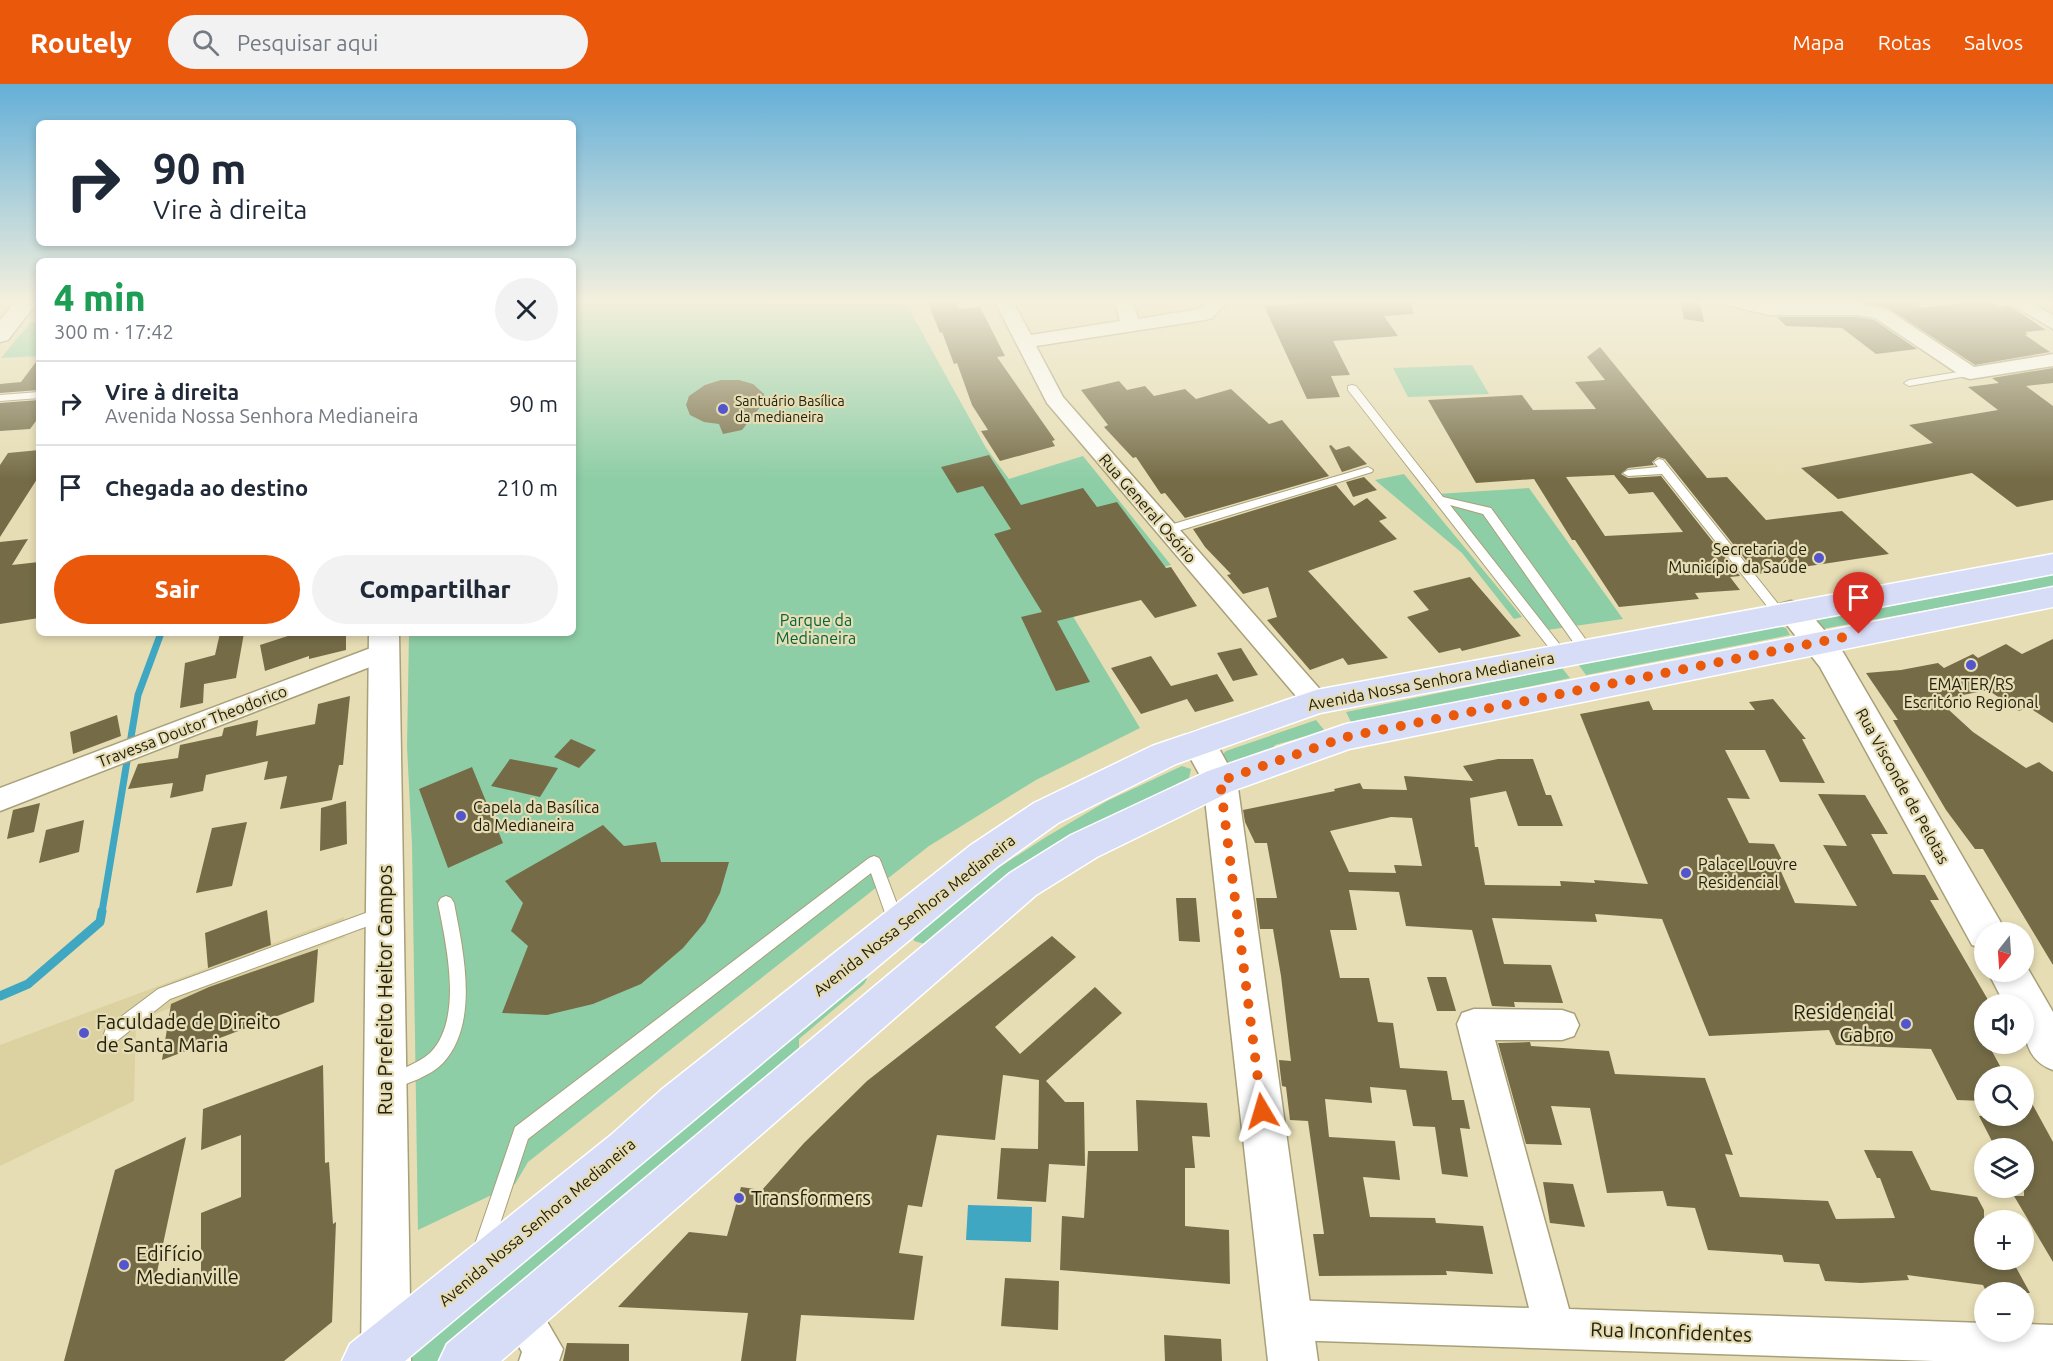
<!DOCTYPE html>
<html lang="pt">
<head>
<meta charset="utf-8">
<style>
  :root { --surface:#fff; --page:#f2f2f3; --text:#1f2937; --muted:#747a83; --line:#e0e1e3; --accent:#ea580c }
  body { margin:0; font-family:Ubuntu,sans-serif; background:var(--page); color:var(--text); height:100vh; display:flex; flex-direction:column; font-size:22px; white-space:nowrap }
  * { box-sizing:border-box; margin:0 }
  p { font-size:20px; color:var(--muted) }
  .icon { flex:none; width:33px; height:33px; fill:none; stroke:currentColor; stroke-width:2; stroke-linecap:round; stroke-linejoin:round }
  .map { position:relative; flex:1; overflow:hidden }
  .drawer { position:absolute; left:36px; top:174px; width:540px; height:378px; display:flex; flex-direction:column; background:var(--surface); border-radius:9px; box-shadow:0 3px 9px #0003 }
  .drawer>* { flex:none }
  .top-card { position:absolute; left:36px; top:36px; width:540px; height:126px; border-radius:9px; box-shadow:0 3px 9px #0003; background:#fff; color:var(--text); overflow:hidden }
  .needle { width:39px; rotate:197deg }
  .controls { position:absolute; left:1974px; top:838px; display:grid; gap:12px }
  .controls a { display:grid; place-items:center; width:60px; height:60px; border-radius:50%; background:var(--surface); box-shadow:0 3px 9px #0003; font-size:30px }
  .pin { position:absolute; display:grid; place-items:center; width:51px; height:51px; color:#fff; margin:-62px -26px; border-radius:50% 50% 50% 0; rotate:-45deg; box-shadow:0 0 6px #0007 }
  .pin .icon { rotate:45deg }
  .me { position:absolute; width:66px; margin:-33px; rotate:353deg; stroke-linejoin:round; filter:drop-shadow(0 0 4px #0008) }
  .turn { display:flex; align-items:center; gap:21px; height:126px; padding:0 18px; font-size:27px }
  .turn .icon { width:78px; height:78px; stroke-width:2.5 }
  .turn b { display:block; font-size:42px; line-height:51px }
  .round { display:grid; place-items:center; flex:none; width:63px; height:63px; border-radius:32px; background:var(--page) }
  .overview { display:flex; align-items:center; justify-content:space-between; height:102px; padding:0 18px }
  h1 { font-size:36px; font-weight:800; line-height:45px; color:#1e9e55 }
  .primary-button { display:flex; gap:12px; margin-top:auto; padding:12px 18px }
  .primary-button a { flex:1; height:69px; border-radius:36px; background:var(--accent); color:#fff; font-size:24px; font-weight:800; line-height:69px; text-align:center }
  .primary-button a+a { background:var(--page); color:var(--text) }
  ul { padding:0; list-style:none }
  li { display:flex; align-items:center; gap:18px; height:84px; padding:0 18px; border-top:2px solid var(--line) }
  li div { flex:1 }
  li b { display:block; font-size:22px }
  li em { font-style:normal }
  header { display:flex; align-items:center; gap:36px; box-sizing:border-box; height:84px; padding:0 30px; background:var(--accent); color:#fff }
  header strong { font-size:28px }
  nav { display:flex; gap:33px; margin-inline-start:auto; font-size:21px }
  .search { width:420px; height:54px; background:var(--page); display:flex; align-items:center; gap:15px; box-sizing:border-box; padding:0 21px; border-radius:33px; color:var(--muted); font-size:22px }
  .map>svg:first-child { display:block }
  .built { fill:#dcd1a1 }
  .green { fill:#8ecea7 }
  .water { fill:#3fa7c1 }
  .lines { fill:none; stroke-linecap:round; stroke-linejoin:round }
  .stream-far1 { stroke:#3fa7c1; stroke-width:7 }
  .stream { stroke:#3fa7c1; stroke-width:9 }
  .building { fill:#756c47; fill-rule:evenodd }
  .lane-casing { stroke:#a8a079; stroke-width:2 }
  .street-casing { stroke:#a8a079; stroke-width:3 }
  .secondary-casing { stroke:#a8a079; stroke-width:3 }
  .primary-casing { stroke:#fff; stroke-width:3 }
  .lane { fill:#fff; fill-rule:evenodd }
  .street { fill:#fff; fill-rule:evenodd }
  .secondary { fill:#fff; fill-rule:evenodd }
  .primary { fill:#d7dcf7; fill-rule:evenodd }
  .route { stroke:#ea580c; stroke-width:10; stroke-dasharray:0 18 }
  .poi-dot { fill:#5355cc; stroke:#e6ddb4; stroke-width:2 }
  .labels { text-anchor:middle; stroke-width:4.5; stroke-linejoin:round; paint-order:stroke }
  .far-poi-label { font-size:14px; fill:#232010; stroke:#e6ddb4; text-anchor:start }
  .street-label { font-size:16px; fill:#232010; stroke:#e6ddb4 }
  .poi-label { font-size:16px; fill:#232010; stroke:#e6ddb4; text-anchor:start }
  .park-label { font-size:16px; fill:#03643c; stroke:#e6ddb4 }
  .near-street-label { font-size:20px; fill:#232010; stroke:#e6ddb4 }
  .near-poi-label { font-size:20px; fill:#232010; stroke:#e6ddb4; text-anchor:start }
</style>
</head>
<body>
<header>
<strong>Routely</strong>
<div class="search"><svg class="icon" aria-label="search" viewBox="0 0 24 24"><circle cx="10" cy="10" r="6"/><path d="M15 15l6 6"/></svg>Pesquisar aqui</div>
<nav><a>Mapa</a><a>Rotas</a><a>Salvos</a></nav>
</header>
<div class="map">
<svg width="2053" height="1277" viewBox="0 0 2053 1277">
  <rect width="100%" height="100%" fill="#e6ddb4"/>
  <path class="built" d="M344,833L345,853L136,938L134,1017L0,1082V961Z"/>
  <path class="green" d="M573,216H904L986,364L1009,395L1083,372L1171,481L1062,514L1140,644L1036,696L929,762L528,1078L515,1100L418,1146L412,761L407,663L409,549H573Z
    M30,239H39V272L1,274Z
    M1472,281L1489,310L1408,313L1393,284Z
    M1404,390L1522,533L1514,535L1462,469L1375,396Z
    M1529,404L1623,535L1547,546L1437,410Z
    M2053,491V503L1822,545L1812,535Z
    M1779,542L1786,544L1790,551L1586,591L1578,580Z
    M1562,584L1570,594L1352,640L1346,628Z
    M1316,636L1325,647L1275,661L1274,663L1231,681L1227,680L1221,672L1226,667Z
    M1182,682L1191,685L1189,694L1114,731L925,860L914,857L913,850L917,845L995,786L1046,753L1107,717Z
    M864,891L867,895L864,900L799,955V969L440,1277H409L414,1268Z"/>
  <path class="water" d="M968,1121L1032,1123L1031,1158L966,1156Z"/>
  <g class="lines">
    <path class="stream-far1" d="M102,828L138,611L161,549"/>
    <path class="stream" d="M0,912L28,900L100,838L102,827"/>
  </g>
  <path class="building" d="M927,216H955L959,225L980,223L1005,272L997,273L1055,356L1052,357L1055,362L1000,377L981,347L988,346L972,321L957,279L954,280L942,248L940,249Z
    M1351,216H1412L1413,230L1384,232L1398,252L1333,257L1350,291L1331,292L1340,313L1307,315L1264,222Z
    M1680,216H1699L1704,238L1684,235Z
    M1764,216H1919L1920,224L1990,216L2000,223L2008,221L2046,246L2025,248L2028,250L2025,251L2050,268L1975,281L1888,224L1857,217Z
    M1777,233H1857L1874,236L1917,265L1876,270L1842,244L1786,242Z
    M1600,263L1707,394L1727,393L1766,436L1842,427L1889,470L1757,490L1665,375L1658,373L1652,378L1654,381L1628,384L1621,390L1628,394L1661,392L1740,492L1730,493L1740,506L1695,509L1699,515L1619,523L1575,456H1572L1534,395L1476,399L1428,316L1522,311L1533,326L1596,325L1575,298L1605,296L1587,273ZM1614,391L1629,410L1653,408L1683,448L1605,452L1566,393Z
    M39,274V306L0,309V300L21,298Z
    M2053,284V299L2026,302L2053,322V416L2017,423L1972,389L1838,415L1801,384L1933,359L1909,341L1998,326L1968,303L1999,299L1992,294Z
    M721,296H739L753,300L764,310V318L742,346L723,350L719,340L704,338L690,331L686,321L689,312L705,301Z
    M1119,297L1127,306L1145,302L1154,312L1185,305L1196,315L1231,305L1269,340L1282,336L1329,392L1185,434L1165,409L1161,410L1136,373L1133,374L1104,343L1108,341L1081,306Z
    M39,316V333L30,345L0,347V319Z
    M1331,361L1336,366L1349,362L1367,380L1342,388L1329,362Z
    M39,366V392L0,453V381L8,369Z
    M989,371L1021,421L1083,404L1097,423L1117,418L1166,484L1171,483L1197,522L1155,534L1141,516L1057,537L1090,598L1056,607L1021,533L1042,528L994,450L1011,445L983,402L957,409L941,383Z
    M1364,393L1377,406L1353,413L1346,398Z
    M1336,401L1354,422L1367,414L1387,434L1379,437L1397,455L1308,487L1388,574L1348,581L1343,574L1310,586L1267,536L1277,533L1268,503L1243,510L1227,491L1231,490L1205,463L1193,445Z
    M28,455L12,481L39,478V534L0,540V458Z
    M1470,493L1521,552L1462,567L1460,564L1439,569L1407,533L1429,526L1413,507Z
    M220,549H244L236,594L204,600L203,619L180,624L185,579L215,571Z
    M297,549H346V566L309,575V572L265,587L260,561Z
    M2053,555V639L2028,623L2019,627L1988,606L1938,616L1973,648L2026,684L2039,678L2053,688V881L1983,765H1975L1946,726L1893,636H1898L1866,589L1901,586L1938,579L1944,584L1973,570L1978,574L2006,560L2022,570Z
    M1241,564L1258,591L1233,597L1217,569Z
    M1151,572L1171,602L1217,590L1234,617L1195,628L1187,615L1141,630L1111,584Z
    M350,612L343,681H339L332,716L280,725L287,692L264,696L268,677L206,691L203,707L170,714L173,699L128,705L138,680L178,674L180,661L222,652L224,644L258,636L256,652L315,640L318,620Z
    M1773,615L1806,655H1802L1825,699L1780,698L1765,666H1725L1750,715L1727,714L1749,759L1774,760L1786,784L1779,783L1795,819L1857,822L1823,761L1847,762L1818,710L1865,711L1888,750H1871L1893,790L1925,791L1939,816H1930L1991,921H1984V960H1988L2006,993H1984V1017L1957,1016L1931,965L1836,961L1829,946L1709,952L1662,835L1595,830L1597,838L1492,834L1504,880L1551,881L1563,919L1514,918L1515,923L1492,922L1472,846L1406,842L1399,808L1349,806L1357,846H1330L1340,894H1369L1378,938L1393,939L1400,984L1447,987L1452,1016H1464L1470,1045L1460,1044L1468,1093L1442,1090L1435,1043L1413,1042L1406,1006L1370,1003L1372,1019L1325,1015L1329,1053L1395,1057L1400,1096L1363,1093L1370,1133L1435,1134L1436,1139L1483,1142L1493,1190L1446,1187L1447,1191L1319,1192L1313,1150H1324L1308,1037L1290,1036L1286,1003L1282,1002L1280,986L1279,976L1291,977L1281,892L1273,845H1260L1256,814H1277L1267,759H1255L1245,738L1243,726L1335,707L1334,705L1360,699L1363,705L1407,706L1404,692L1473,697L1463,682L1498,675H1533L1546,711H1551L1563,742H1518L1506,707L1470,714L1475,763H1478L1485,801L1561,802L1560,797L1595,799L1594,796L1648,800L1580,630L1649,617L1653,626H1755L1749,618ZM1391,733L1412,734L1422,782L1394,781L1396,789L1349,788L1330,747Z
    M117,631L121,652L73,670L70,648Z
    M571,655L596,666L579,684L554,673Z
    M510,675L558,684L540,713L491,702Z
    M472,683L503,759L448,784L419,705Z
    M346,717L347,760L320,767L321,724Z
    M40,719L34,748L7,755L13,726Z
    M84,736L79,768L39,779L46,746Z
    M247,738L232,802L196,809L212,744Z
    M603,741L624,762L656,758L661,778H729L720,809L705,838L683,864L641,900L593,920L547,931L502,929L528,862L511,847L523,819L505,797Z
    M1176,814H1196L1200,858L1179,857Z
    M267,826L271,861L208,884L205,849Z
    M1052,852L1076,873L995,943L1020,970L1095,903L1122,929L1046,997L1065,1018H1084L1085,1082L1049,1080L1046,1118L997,1115L1001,1064L1038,1065L1039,996L1003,991L995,1056L937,1051L922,1123L908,1121L899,1169L923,1172L914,1236L801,1231L796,1277H741L748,1229L618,1223L689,1148L727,1152L741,1103L762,1106L804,1059L867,997Z
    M318,865L314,918L162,976L171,920L209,903Z
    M1427,893H1446L1456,927H1437Z
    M1530,958L1531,962L1609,967L1615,990L1705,994L1733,1071L1725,1070L1740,1113L1828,1117L1836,1135L1895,1134L1880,1094H1877L1864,1066L1912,1067L1931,1106L1977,1113L1984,1126V1176H2012L2030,1209H1987L1983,1201L1907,1191L1909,1196L1861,1199L1825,1197L1819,1180L1784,1178L1782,1171L1708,1166L1695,1124L1667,1122L1663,1107L1607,1109L1590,1024L1551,1022L1562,1061L1526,1060L1498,959Z
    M323,981L325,1079L329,1078L333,1140L336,1138L332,1238L284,1277H64L115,1086L186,1053L154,1202L201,1190V1129L241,1113V1051L201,1066L203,1025Z
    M2024,1005L2053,1058V1178L2014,1112H2024V1065H1996L1979,1032H2024Z
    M1136,1016L1207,1019L1210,1053L1192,1052L1195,1084H1185V1142L1229,1146L1230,1200L1060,1186L1062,1132L1084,1134L1088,1067H1138Z
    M1543,1098L1573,1100L1585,1143L1550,1139Z
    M1005,1194L1059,1197L1058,1246L1001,1242Z
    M1164,1251L1221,1255L1222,1277H1165Z
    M567,1259L629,1260V1277H563Z"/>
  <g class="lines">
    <g class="lane-casing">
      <path id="lane" d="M1970,286L1975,289L1973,291L1909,302L1904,299L1909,296Z
        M1352,301L1356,302L1443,413L1491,424L1591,563L1592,566L1591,569H1581L1483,430L1450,421L1568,571L1562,576L1557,574L1348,306V302Z
        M39,308V314L0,317V311Z
        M1659,375L1663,376L1783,526L1785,529L1783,532H1775L1662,390L1628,392L1623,389L1628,386L1658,383L1654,378Z
        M1368,383L1373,386L1372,388L1171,449L1167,450L1161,446L1163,443Z
        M874,772L879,774L881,778L905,841L903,846L897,848L891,846L871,789L528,1055L489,1173L482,1175L475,1173L473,1166L515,1043L869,774Z
        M446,812L451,814L454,819C463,866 480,939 443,979C429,993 408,999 390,1006L384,1004L381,998L384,992C399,986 417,980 430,969C464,935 446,860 438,819L441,814Z
        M382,823L387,825L390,830L387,835L170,915L118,956L112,958L106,956L104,950L106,944L158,905Z"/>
    </g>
    <g class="street-casing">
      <path id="street" d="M994,216H1012L1031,251L1120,237L1114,216H1132L1138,235L1199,225L1210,216H1229L1212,234L1205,236L1036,262L1063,313L1325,611L1329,618L1325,625L1316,628L1307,625L1047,319Z
        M1720,216H1753L1769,219H1857L1888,226L1974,283L2053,270V282L1970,295L1963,293L1875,234L1857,231H1769L1723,220Z
        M2004,216H2026L2053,231V245Z
        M384,559L393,562L397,568L393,574L0,727V704Z
        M1474,925L1562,926L1574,930L1579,941L1574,952L1562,956H1495L1569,1225L1984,1239V1248H2024V1240L2053,1241V1277H1934L1288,1256L1274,1250L1268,1236L1274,1222L1288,1216L1529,1224L1457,940L1462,929Z
        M520,1209L534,1215L563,1265L559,1277H519L522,1268L500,1229L506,1215Z"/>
    </g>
    <g class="secondary-casing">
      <path id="secondary" d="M16,216H39L8,256L0,258V236Z
        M1791,517L1802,520L1843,568L2000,837L2005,849H1984V865L1972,861L1820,583L1776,527L1780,520Z
        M369,549H399L411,1277H361Z
        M1199,646L1211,650L1237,697L1318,1277H1268L1203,697L1182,659L1187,650Z
        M2024,878L2053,928V986C2023,975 2024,949 2024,921H2005L1988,888H2024Z"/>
    </g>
    <g class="primary-casing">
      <path id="primary" d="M2053,470V490L1320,629L1176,680L1058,739L997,783L405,1277H342L350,1260L611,1051L661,1006L971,761L1034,719L1152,662L1316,606Z
        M2053,503V523L1349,665L1232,707L1097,773L1036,811L501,1277H439L447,1260L1010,789L1071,751L1208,687L1346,640Z"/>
    </g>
    <use href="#lane" class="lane"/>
    <use href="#street" class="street"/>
    <use href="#secondary" class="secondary"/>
    <use href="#primary" class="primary"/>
  </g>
  <linearGradient id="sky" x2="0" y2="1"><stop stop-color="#64afd8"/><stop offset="0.55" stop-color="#f4f0dd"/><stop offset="1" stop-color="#f4f0dd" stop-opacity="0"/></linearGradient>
  <rect width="2053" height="395" fill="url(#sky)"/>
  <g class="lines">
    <path class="route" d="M1262,1027L1220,697L1346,653L1859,550"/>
  </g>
  <g class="poi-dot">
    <circle cx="723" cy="325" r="6"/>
    <circle cx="1819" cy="474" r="6"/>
    <circle cx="1971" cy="581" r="6"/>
    <circle cx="461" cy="732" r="6"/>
    <circle cx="1686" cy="789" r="6"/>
    <circle cx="1906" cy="940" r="6"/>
    <circle cx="84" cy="949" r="6"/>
    <circle cx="739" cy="1114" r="6"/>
    <circle cx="124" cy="1181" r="6"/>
  </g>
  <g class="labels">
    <g class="far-poi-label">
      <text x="735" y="322">Santuário Basílica<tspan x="735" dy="16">da medianeira</tspan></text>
    </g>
    <g class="street-label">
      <text transform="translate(1148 424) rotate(49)" y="6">Rua General Osório</text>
      <text transform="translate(1431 597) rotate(-11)" y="6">Avenida Nossa Senhora Medianeira</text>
      <text transform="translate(192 642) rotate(-21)" y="6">Travessa Doutor Theodorico</text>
      <text transform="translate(1903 702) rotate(61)" y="6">Rua Visconde de Pelotas</text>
      <text transform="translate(914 831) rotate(-38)" y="6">Avenida Nossa Senhora Medianeira</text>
      <text transform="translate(537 1138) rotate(-40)" y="6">Avenida Nossa Senhora Medianeira</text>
    </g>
    <g class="poi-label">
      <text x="1807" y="471" text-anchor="end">Secretaria de<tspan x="1807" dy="18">Município da Saúde</tspan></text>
      <text x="1971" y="606" text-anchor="middle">EMATER/RS<tspan x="1971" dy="18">Escritório Regional</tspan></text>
      <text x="473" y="729">Capela da Basílica<tspan x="473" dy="18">da Medianeira</tspan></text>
      <text x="1698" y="786">Palace Louvre<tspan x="1698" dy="18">Residencial</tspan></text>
    </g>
    <g class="park-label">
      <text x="816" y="542">Parque da<tspan x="816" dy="18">Medianeira</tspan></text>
    </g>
    <g class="near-street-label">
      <text transform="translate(385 906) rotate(-90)" y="7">Rua Prefeito Heitor Campos</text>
      <text transform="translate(1671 1248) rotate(2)" y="7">Rua Inconfidentes</text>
    </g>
    <g class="near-poi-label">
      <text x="1894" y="935" text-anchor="end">Residencial<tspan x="1894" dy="23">Gabro</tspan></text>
      <text x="96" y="945">Faculdade de Direito<tspan x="96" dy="23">de Santa Maria</tspan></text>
      <text x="751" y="1121">Transformers</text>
      <text x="136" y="1177">Edifício<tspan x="136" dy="23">Medianville</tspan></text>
    </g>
  </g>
</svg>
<div class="controls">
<a><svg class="needle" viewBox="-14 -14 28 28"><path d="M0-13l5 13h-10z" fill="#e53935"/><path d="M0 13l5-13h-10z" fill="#747a83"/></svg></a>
<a><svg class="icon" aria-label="sound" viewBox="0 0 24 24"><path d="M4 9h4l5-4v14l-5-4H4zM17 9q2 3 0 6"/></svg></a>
<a><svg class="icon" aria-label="search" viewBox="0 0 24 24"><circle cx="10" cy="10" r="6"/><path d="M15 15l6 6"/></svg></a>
<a><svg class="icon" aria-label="layers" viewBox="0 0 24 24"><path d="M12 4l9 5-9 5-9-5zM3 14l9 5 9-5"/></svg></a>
<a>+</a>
<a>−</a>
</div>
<div class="pin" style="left:1859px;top:550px;background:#d93025"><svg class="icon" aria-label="arrive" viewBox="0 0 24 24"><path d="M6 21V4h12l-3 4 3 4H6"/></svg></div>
<svg class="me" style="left:1262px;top:1027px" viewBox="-20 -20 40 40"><path d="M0-17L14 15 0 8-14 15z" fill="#ea580c" stroke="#fff" stroke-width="4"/></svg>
<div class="top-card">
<div class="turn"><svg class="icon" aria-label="right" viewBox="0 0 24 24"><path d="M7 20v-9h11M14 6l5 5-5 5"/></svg><div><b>90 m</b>Vire à direita</div></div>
</div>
<section class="drawer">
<div class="overview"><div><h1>4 min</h1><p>300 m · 17:42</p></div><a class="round"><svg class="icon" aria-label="close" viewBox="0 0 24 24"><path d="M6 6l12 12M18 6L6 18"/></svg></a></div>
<ul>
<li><svg class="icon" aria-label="right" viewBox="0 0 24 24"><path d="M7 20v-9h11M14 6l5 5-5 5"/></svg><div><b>Vire à direita</b><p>Avenida Nossa Senhora Medianeira</p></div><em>90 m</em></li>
<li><svg class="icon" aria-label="arrive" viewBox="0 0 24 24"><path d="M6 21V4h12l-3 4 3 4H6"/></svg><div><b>Chegada ao destino</b></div><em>210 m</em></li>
</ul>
<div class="primary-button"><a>Sair</a><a>Compartilhar</a></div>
</section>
</div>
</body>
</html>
